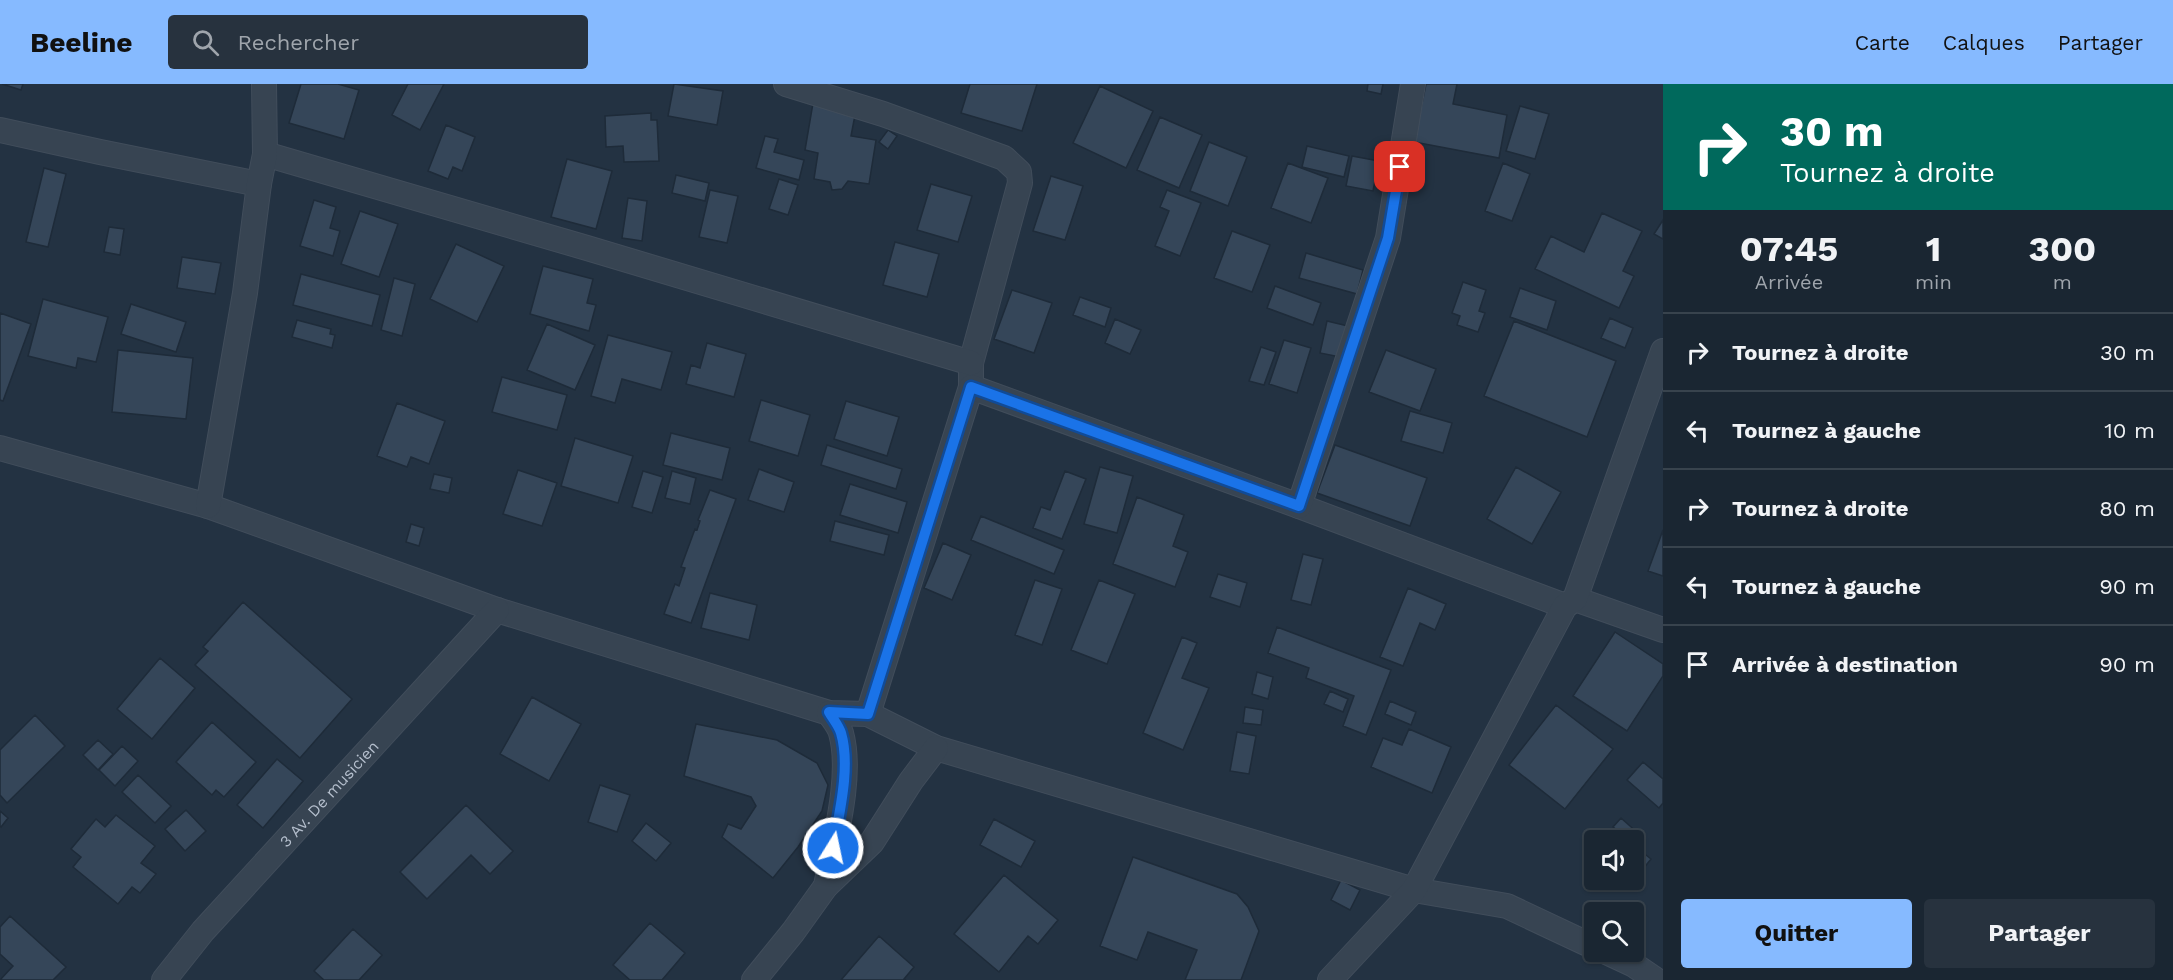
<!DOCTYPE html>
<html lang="fr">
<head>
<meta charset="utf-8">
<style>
  :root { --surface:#1a2632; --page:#27323e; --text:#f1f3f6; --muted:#9fa5ac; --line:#38434d; --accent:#86baff }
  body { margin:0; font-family:"Work Sans",sans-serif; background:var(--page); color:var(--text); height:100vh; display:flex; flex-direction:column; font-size:22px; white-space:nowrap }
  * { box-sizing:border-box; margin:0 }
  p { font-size:20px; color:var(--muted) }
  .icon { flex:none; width:33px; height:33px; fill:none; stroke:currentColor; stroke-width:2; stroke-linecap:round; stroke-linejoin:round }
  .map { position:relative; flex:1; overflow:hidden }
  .drawer { display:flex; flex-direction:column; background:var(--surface); width:510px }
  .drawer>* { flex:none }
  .top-card { background:#00695c; color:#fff; overflow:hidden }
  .buttons { position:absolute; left:1584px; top:746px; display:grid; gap:12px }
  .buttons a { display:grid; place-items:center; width:60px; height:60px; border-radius:6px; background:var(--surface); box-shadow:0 2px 4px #0004,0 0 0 2px var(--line); font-size:30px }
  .pin { position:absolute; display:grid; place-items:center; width:51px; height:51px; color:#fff; margin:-26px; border-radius:12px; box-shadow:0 3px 9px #0006 }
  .me { position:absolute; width:66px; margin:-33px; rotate:10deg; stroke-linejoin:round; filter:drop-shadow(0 0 4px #0008) }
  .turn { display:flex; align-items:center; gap:21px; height:126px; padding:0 18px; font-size:27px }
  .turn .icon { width:78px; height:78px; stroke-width:2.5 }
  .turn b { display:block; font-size:42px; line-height:51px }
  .eta { display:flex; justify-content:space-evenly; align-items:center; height:102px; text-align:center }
  .eta b { font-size:36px; font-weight:700; line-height:42px }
  .primary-button { display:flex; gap:12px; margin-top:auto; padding:12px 18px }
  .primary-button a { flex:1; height:69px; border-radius:6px; background:var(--accent); color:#111; font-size:24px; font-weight:700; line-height:69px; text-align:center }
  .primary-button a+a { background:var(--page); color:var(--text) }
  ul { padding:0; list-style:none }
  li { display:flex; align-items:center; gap:18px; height:78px; padding:0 18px; border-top:2px solid var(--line) }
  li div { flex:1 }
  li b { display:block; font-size:22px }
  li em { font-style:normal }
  header { display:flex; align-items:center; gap:36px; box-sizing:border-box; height:84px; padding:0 30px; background:var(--accent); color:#111 }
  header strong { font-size:28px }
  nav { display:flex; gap:33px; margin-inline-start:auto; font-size:21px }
  .search { width:420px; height:54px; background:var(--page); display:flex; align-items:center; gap:15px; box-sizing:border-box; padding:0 21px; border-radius:6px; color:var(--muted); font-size:22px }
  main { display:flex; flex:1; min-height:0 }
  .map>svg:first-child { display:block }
  .building { fill:#354659; stroke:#1e2b39; stroke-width:1.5 }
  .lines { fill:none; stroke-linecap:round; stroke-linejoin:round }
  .street-casing { stroke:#414d5b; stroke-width:26 }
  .street { stroke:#374452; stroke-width:24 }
  .route-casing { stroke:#114b97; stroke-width:15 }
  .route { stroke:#1a73e8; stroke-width:10 }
  .labels { text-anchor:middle; stroke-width:6; stroke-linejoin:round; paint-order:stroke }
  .street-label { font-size:16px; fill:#b4becc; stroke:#1c2937 }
</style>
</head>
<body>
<header>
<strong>Beeline</strong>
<div class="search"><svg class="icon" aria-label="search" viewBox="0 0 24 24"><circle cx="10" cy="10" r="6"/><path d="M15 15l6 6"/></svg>Rechercher</div>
<nav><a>Carte</a><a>Calques</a><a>Partager</a></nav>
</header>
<main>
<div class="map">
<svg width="1663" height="896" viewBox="0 0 1663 896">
  <rect width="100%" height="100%" fill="#233242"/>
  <path class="building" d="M2,0H23L21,6Z
    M301,0H338L359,6L344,55L289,39Z
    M408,0H444L420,46L392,31Z
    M674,0L723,7L717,41L668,32Z
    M970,0H1037L1022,47L961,29Z
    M1368,0H1383L1381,10L1367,7Z
    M1426,0H1457L1453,20L1507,31L1499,74L1414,58Z
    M1100,2L1153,27L1126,84L1073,59Z
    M813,19L856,26L851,52L876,56L869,100L848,97L842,105L832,106L830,98L814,95L818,69L805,66Z
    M1520,22L1549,30L1535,75L1506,67Z
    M651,29V36H657L659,77L624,78L623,62L606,63L605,32Z
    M1160,33L1202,51L1179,104L1137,86Z
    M446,41L475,53L462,87L453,83L448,95L428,87Z
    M888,46L897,52L888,65L879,58Z
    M765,52L778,55L774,68L804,76L799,96L756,84Z
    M1209,58L1247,73L1228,122L1190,107Z
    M1307,62L1349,72L1344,93L1302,83Z
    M1352,72L1379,77L1373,107L1346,102Z
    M567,75L612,87L596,145L551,133Z
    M1288,79L1328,94L1311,139L1271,124Z
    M1503,79L1530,90L1512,137L1485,127Z
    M44,84L66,90L48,163L26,158Z
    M676,91L709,99L705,117L672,109Z
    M1051,92L1083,102L1065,156L1033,147Z
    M779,95L798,101L788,131L769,125Z
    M931,100L972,112L958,158L917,146Z
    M710,106L738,112L727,159L699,153Z
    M1167,106L1201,119L1180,172L1155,162L1169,127L1160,123Z
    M628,114L647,117L642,157L622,154Z
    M314,116L336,123L330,144L340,147L333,172L300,162Z
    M360,127L398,140L379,193L341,180Z
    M1602,129L1642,147L1623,187L1634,192L1619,224L1535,185L1551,152L1584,168Z
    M1663,136V155L1654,150Z
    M109,143L124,145L120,171L104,168Z
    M1232,147L1270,161L1252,208L1214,194Z
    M895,158L939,170L927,213L883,201Z
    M456,160L504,182L477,238L430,215Z
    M1306,169L1363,186L1357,210L1299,194Z
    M182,173L221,179L215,210L177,204Z
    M543,182L593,195L587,219L596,221L589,247L530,230Z
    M301,190L380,211L372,242L293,221Z
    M394,194L415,200L402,252L381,246Z
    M1463,198L1486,206L1479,227L1485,229L1478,248L1457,241L1460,232L1452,229Z
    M1275,202L1321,219L1313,241L1267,224Z
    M1520,204L1556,217L1547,246L1510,233Z
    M1012,206L1052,219L1034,269L994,255Z
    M1080,213L1111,224L1105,243L1073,231Z
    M43,215L108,233L96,278L78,274L76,284L28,272Z
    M131,220L186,238L176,268L121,250Z
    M0,229L31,240L3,317L0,316Z
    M1610,234L1633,244L1625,264L1601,254Z
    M1115,235L1141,246L1130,270L1105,259Z
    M297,236L331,245L330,250L335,251L332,264L292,253Z
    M1327,237L1348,242L1340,273L1320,269Z
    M1514,237L1616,277L1587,353L1484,312Z
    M547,240L595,261L575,306L527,286Z
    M608,251L672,268L661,306L622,295L615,319L591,312Z
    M1284,256L1311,264L1297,309L1269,300Z
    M707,259L746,270L734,313L686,300L691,281L700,284Z
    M1261,263L1276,268L1264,301L1249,297Z
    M118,266L193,274L186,335L112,328Z
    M1386,266L1436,285L1420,327L1369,308Z
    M502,293L567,311L557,346L492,328Z
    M761,316L810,331L798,372L749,357Z
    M846,317L899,333L887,372L834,355Z
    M397,319L445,337L429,380L411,373L407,383L377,372Z
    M1410,327L1452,339L1443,369L1401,357Z
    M671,349L730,364L722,396L663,381Z
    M575,354L633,372L618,419L561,402Z
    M827,361L902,385L896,405L821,381Z
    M1335,361L1427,394L1410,442L1317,409Z
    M1100,383L1133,392L1117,449L1084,440Z
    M1516,383L1561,408L1532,460L1487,435Z
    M759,385L794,398L784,428L748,416Z
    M518,386L557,399L542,442L503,430Z
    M643,387L663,393L652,429L632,423Z
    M672,387L696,394L690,420L665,414Z
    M1065,387L1086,395L1062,455L1033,444L1041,423L1050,426Z
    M434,390L452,394L449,409L430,405Z
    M850,400L907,418L898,449L840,431Z
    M710,406L736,415L691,539L664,530L675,500L679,502L685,484L681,483L695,445L697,446L700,437L698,436Z
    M1137,413L1184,431L1173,462L1188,468L1175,503L1113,480Z
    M981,432L1064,466L1054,490L971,456Z
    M835,437L889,451L884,471L830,457Z
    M411,440L424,444L419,462L406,458Z
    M1663,446V492L1648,487Z
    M943,459L971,471L952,516L924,504Z
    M1303,470L1323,475L1311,521L1291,516Z
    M1218,490L1247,499L1240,523L1210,513Z
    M1035,496L1062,505L1042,561L1015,551Z
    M1099,496L1135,510L1107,580L1071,566Z
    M1408,504L1446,520L1435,546L1420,539L1403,582L1380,573Z
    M710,509L757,521L749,556L701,544Z
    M243,518L352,615L300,674L195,581L208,567L203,563Z
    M1277,543L1391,586L1366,651L1343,642L1354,612L1306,594L1309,584L1268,569Z
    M1615,548L1663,580V592L1627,647L1573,612Z
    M1182,553L1197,559L1182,594L1209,604L1183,666L1143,649Z
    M160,574L195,604L152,655L117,625Z
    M1257,588L1273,593L1268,615L1252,610Z
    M1330,607L1348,615L1343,628L1324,620Z
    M532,613L581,640L549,697L500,670Z
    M1390,617L1416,628L1411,641L1385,630Z
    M1556,621L1613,665L1565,725L1509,681Z
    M1245,623L1263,626L1261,641L1243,639Z
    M35,631L65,662L7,719L0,711V666Z
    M212,638L256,678L224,713L216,706L212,711L176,678Z
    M696,640L777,656L817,679L828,701L822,727L798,763L773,794L722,753L728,740L741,745L756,722L751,713L684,692Z
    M1409,645L1451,663L1432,709L1371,683L1383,654L1402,661Z
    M1237,648L1256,652L1249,690L1230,687Z
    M98,656L113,670L98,686L83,671Z
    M122,662L138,677L115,702L99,686Z
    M277,675L303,697L263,744L237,721Z
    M1643,678L1663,695V719L1659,724L1627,696Z
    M138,691L171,722L155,739L122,708Z
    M600,701L630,711L617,748L588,738Z
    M466,721L513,767L490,790L471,771L427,815L400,788Z
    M186,726L206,747L185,767L165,745Z
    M0,727L8,734L1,743L0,742Z
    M116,731L155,762L141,779L156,790L140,809L132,803L118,820L73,783L81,773L71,765L96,735L105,743Z
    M1621,734L1639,750L1634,757L1608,756L1617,746L1613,743Z
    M994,735L1035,757L1021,783L980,761Z
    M646,739L671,759L656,777L632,757Z
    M1636,763L1651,775L1643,785L1634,778V766Z
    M1133,773L1237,810L1248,823L1259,847L1241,896H1185L1197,866L1148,848L1137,876L1100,862Z
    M1004,791L1058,836L1038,860L1028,852L999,888L954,850Z
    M1341,796L1360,806L1350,826L1331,816Z
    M10,832L66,883L53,896H0L13,882L0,870V843Z
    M650,839L685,869L662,896H630L613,881Z
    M353,845L382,871L359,896H324L314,887Z
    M879,852L914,883L904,895L906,896H841Z"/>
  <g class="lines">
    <g class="street-casing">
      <g id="street">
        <path d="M786,0L883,30L1004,74L1019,88L1020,99L971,279V303L868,630"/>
        <path d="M0,46L100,68L259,100"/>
        <path d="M265,70L587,164L971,279"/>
        <path d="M971,303L1299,422L1565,522"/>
        <path d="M0,364L208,422L497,526L829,629L868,630L936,664L1414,806L1507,822L1594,863"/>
        <path d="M208,422L245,209L259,100L265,70L264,0"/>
        <path d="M1299,422L1388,154L1413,0"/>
        <path d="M1575,515L1663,546"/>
        <path d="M826,802C834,758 853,692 841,649C839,642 833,635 829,629"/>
        <path d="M1604,867L1634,881L1656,896"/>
        <path id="s1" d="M164,896L203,847L497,526"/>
        <path d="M754,896L793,848L826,802L872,758L911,697L936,664"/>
        <path d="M1330,896L1414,806L1565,522L1575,515L1663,267"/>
      </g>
    </g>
    <use href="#street" class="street"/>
  </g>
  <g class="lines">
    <g class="route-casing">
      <path id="route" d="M833,764C839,730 851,683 841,649C839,642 833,635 829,628L868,630L971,303L1299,422L1388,154L1400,83"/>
    </g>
    <use href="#route" class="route"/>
  </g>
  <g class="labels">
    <g class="street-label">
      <text dy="6" stroke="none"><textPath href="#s1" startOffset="249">3 Av. De musicien</textPath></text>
    </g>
  </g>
</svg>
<div class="buttons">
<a><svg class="icon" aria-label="sound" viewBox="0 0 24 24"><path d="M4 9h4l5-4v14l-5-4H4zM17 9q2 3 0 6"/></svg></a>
<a><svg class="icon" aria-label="search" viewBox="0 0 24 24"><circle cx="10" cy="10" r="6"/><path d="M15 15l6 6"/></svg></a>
</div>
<div class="pin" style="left:1400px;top:83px;background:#d93025"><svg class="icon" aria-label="arrive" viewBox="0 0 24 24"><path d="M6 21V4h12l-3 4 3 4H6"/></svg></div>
<svg class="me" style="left:833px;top:764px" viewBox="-20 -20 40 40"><circle r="17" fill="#1a73e8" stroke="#fff" stroke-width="3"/><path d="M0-11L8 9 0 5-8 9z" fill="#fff"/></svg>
</div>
<section class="drawer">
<div class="top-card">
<div class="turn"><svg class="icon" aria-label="right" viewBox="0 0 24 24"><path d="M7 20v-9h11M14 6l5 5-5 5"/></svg><div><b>30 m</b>Tournez à droite</div></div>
</div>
<div class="eta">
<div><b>07:45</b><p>Arrivée</p></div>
<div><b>1</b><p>min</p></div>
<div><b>300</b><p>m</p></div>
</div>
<ul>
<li><svg class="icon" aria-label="right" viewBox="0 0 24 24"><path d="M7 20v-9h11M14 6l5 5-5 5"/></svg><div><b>Tournez à droite</b></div><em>30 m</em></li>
<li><svg class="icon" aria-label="left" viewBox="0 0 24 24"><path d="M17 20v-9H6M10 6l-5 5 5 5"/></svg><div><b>Tournez à gauche</b></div><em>10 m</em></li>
<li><svg class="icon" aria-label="right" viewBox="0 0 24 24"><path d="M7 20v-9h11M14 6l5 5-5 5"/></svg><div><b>Tournez à droite</b></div><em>80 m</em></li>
<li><svg class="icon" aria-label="left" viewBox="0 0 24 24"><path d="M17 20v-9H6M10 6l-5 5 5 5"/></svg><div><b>Tournez à gauche</b></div><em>90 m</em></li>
<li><svg class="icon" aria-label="arrive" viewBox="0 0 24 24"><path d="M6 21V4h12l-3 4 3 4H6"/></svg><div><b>Arrivée à destination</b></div><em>90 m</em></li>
</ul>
<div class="primary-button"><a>Quitter</a><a>Partager</a></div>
</section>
</main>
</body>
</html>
